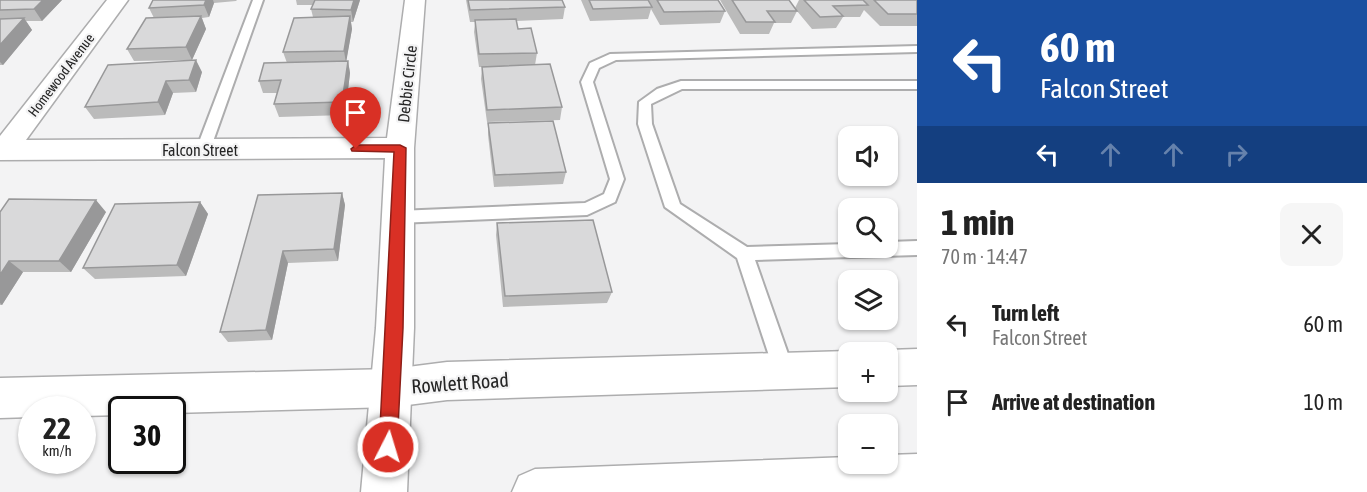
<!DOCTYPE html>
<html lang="en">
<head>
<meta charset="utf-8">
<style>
  :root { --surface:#fff; --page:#f6f6f6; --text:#222; --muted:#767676 }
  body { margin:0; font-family:"Asap Condensed",sans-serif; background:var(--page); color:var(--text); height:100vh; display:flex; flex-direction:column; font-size:22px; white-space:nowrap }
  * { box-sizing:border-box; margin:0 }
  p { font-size:20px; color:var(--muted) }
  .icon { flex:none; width:33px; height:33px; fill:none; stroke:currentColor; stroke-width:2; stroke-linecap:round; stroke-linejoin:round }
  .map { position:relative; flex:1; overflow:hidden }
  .side { display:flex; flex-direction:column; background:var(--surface); width:450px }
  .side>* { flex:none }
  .hud { background:#1a4fa0; color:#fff; overflow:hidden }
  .controls { position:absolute; left:838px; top:126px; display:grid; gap:12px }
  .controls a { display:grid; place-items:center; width:60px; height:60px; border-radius:12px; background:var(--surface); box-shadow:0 2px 4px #0004; font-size:30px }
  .speed { position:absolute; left:18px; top:396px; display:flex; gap:12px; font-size:30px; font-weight:700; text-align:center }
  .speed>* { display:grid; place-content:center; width:78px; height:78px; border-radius:50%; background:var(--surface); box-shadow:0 2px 4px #0004; line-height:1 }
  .speed small { font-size:15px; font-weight:400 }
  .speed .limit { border:3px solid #111; border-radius:9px; background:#fff; color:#111 }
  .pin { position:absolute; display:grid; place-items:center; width:51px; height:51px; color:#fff; margin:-62px -26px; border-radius:50% 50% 50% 0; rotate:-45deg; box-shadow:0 0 6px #0007 }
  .pin .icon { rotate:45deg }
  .me { position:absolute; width:66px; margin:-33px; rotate:5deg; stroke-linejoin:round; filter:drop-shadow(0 0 4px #0008) }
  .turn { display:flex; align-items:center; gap:21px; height:126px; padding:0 24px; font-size:27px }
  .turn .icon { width:78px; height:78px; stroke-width:2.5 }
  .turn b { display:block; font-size:42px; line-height:51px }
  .lanes { display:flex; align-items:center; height:57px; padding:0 24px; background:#0003; justify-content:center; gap:30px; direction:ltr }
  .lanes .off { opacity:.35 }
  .round { display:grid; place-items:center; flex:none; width:63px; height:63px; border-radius:12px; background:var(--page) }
  .head { display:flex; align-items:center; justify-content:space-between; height:102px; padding:0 24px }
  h1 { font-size:36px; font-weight:700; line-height:45px }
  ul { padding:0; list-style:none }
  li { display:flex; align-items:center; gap:18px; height:78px; padding:0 24px }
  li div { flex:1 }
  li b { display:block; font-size:22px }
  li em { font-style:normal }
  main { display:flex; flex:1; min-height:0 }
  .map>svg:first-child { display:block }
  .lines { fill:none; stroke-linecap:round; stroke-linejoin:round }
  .lane-casing { stroke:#adadae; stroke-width:4 }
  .street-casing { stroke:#adadae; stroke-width:3 }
  .secondary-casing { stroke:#adadae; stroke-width:3 }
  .lane { fill:#fff; fill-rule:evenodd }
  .street { fill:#fff; fill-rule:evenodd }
  .secondary { fill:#fff; fill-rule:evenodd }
  .wall { fill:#bbb }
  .shaded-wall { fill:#989899 }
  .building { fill:#d9d9da; stroke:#989899; stroke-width:1.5 }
  .route { fill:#d93025; stroke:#8d1f18; stroke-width:1.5 }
  .labels { text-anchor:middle; stroke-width:4.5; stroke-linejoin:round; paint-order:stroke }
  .far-street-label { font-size:14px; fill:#252525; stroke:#f3f3f4 }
  .street-label { font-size:16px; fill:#252525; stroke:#f3f3f4 }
  .near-street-label { font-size:20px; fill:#252525; stroke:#f3f3f4 }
</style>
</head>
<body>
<main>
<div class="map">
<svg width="917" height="492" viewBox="0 0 917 492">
  <rect width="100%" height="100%" fill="#f3f3f4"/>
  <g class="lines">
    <g class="lane-casing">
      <path id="lane" d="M253,0H263L210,150L208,153H198L196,150Z
        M917,46V52L616,60L599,68L593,82L624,179L615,202L587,215L398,223L390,217L398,211L585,203L604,194L610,179L581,82L590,63L610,54Z
        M681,81H917V89H682L651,104L652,124L680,204L747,247L849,244V248H888V242L917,241V255L755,260L794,371L791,378L784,380L777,378L774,371L737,258L665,207L638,124L639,102L657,89Z"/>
    </g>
    <g class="street-casing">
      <path id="street" d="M107,0H128L26,140L387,138L405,0H425L414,148V328L407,492H361L376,328L385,158L0,160V136Z"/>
    </g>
    <g class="secondary-casing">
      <path id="secondary" d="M917,349V385L888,386V352H881L888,350Z
        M849,351L854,352H849V387L447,400L392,407L172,413V410H122V415L82,416V410H32V417L0,418V378L392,369L447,362Z
        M917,454V492H512L519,476L535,469L849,457V464H888V455Z"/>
    </g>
    <use href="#lane" class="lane"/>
    <use href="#street" class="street"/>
    <use href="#secondary" class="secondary"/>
  </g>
  <path class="wall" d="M0,0H62L42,21H26L32,30L3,65H0Z
    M153,0H237L236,1L214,3L209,17L202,18L206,29L192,60L134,61L127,49L154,18L149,8Z
    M296,0H360L353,22H351L352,29L346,61H348L350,73L345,115L279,117L274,104L277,93H263L259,81L287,63L283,52L313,17L311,9L313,5H297Z
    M466,0H562L565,7L563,19L516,21L518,29L537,53L535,65L562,107L560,120L487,122L481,79L482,67H479L474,32L475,22H470Z
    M581,0H718L725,11L720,23L660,25L651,9L648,19L590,21Z
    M720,0H789L795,8L799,0H917V26H880L864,10L860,17H843L836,28L812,29L797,11L791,23H774L769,34H740Z
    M108,65L202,72L196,92L173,93L165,115L94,119L85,107Z
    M488,123L566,172L563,184L494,187L488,135Z
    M342,193L345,205L338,261L288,263L272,340L228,342L220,332L258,195Z
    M200,202L208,214L186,276L95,279L83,268Z
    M0,212H106L71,272H23L2,305H0Z
    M497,223L612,292L607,303L503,307L496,235Z"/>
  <path class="shaded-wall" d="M43,0H62L42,21L34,9Z
    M206,0H213L214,3L209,17L204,5Z
    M354,0H360L353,22L351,10Z
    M201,16L206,29L192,60L186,47Z
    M350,16L352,29L346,63L344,51Z
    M24,18L32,30L3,65L0,62V45Z
    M196,60L202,72L196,92L189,80Z
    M348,61L350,73L345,115L342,102Z
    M166,81L173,93L165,115L158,102Z
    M342,193L345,205L338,261L334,249Z
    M96,200L106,212L71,272L59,261Z
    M200,202L208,214L186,276L177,265Z
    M283,251L288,263L272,340L266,330Z
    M9,261L23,272L2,305L0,303V275Z"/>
  <path class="building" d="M0,0H43L34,9L0,10Z
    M153,0H206L204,5L149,8Z
    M315,0H354L351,10L311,9Z
    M468,0H562L565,7L470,10Z
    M589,0H648L652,7L593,9Z
    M657,0H718L725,11L664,12Z
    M732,0H789L797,11H767L775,22H746Z
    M804,0H863L868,5L833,6L843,16L820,17Z
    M874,0H917V14H888Z
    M201,16L186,47L127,49L146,18Z
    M350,16L344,51L283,52L294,18Z
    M24,18L0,45V19Z
    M516,19L518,29L531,28L537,53L479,54L475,20Z
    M196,60L189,80L166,81L158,102L85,107L108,65Z
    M348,61L342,102L274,104L281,80L259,81L264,63Z
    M550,64L562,107L487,110L482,67Z
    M553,121L566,172L495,175L488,123Z
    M342,193L334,249L283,251L266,330L220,332L258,195Z
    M9,199L96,200L59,261H9L0,275V212Z
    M200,202L177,265L83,268L115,204Z
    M593,220L612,292L505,296L497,223Z"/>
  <path class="route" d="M356,145H400L406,148L403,328L397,447L394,454L388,456L382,454L379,447L394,152L352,151L351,149Z"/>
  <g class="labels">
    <g class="far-street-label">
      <text transform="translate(61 75) rotate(-53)" y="5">Homewood Avenue</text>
    </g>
    <g class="street-label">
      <text transform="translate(407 84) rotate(-84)" y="6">Debbie Circle</text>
      <text x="200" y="156">Falcon Street</text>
    </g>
    <g class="near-street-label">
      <text transform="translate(460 383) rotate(-4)" y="7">Rowlett Road</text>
    </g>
  </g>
</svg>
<div class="controls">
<a><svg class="icon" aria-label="sound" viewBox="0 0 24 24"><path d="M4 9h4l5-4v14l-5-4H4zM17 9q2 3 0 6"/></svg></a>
<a><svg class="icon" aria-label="search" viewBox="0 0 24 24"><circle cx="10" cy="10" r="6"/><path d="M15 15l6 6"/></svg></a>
<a><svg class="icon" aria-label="layers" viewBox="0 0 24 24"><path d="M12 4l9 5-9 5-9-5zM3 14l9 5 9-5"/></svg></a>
<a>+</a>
<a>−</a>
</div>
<div class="speed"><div>22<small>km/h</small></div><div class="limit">30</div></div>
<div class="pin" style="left:356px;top:149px;background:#d93025"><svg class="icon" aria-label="arrive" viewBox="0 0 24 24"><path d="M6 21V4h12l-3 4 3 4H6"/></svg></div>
<svg class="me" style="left:388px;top:447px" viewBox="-20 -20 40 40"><circle r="17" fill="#d93025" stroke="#fff" stroke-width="3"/><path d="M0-11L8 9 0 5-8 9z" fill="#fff"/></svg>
</div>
<section class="side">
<div class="hud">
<div class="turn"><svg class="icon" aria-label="left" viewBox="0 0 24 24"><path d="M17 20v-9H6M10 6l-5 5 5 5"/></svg><div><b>60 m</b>Falcon Street</div></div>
<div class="lanes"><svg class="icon" aria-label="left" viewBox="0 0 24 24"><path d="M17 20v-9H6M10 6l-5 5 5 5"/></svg><svg class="icon off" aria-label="ahead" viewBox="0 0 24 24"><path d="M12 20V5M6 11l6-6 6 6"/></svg><svg class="icon off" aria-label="ahead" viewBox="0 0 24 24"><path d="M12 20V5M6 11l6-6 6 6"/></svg><svg class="icon off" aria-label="right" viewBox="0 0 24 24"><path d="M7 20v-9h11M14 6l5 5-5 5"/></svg></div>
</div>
<div class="head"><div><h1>1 min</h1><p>70 m · 14:47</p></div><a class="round"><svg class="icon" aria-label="close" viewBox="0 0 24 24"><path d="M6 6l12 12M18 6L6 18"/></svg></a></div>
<ul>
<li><svg class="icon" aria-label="left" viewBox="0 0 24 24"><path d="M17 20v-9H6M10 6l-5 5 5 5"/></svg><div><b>Turn left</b><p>Falcon Street</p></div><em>60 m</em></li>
<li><svg class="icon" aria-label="arrive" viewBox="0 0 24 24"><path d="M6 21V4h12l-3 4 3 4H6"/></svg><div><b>Arrive at destination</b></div><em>10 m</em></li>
</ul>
</section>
</main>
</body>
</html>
